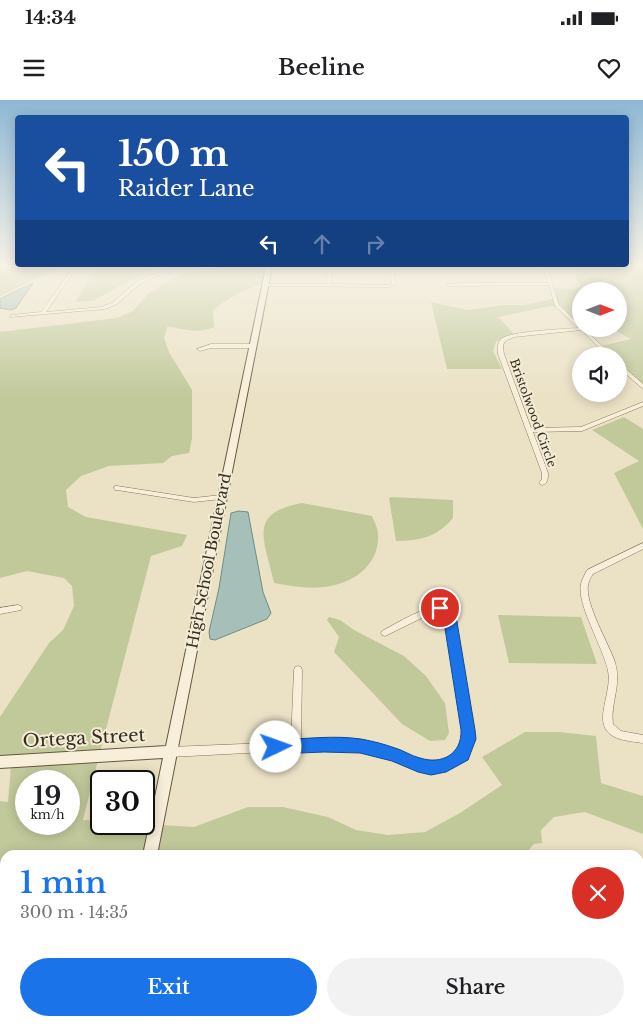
<!DOCTYPE html>
<html lang="en">
<head>
<meta charset="utf-8">
<style>
  :root { --surface:#fff; --page:#f2f2f2; --text:#202124; --muted:#757577; --accent:#1a73e8 }
  body { margin:0; font-family:"Libre Baskerville",serif; background:var(--page); color:var(--text); height:100vh; display:flex; flex-direction:column; font-size:19px; white-space:nowrap }
  * { box-sizing:border-box; margin:0 }
  p { font-size:16px; color:var(--muted) }
  .icon { flex:none; width:28px; height:28px; fill:none; stroke:currentColor; stroke-width:2; stroke-linecap:round; stroke-linejoin:round }
  .map { position:relative; flex:1; overflow:hidden }
  .panel { position:absolute; left:0px; top:750px; width:644px; height:176px; display:flex; flex-direction:column; background:var(--surface); border-radius:15px 15px 0 0; box-shadow:0 2px 12px #0003 }
  .panel>* { flex:none }
  .top-card { position:absolute; left:15px; top:15px; width:614px; height:152px; border-radius:5px; box-shadow:0 2px 12px #0003; background:#1a4fa0; color:#fff; overflow:hidden }
  .needle { width:32px; rotate:90deg }
  .buttons { position:absolute; left:572px; top:182px; display:grid; gap:10px }
  .buttons a { display:grid; place-items:center; width:55px; height:55px; border-radius:50%; background:var(--surface); box-shadow:0 2px 12px #0003; font-size:25px }
  .speed { position:absolute; left:15px; top:670px; display:flex; gap:10px; font-size:25px; font-weight:700; text-align:center }
  .speed>* { display:grid; place-content:center; width:65px; height:65px; border-radius:50%; background:var(--surface); box-shadow:0 2px 12px #0003; line-height:1 }
  .speed small { font-size:12px; font-weight:400 }
  .speed .limit { border:2px solid #111; border-radius:8px; background:#fff; color:#111 }
  .pin { position:absolute; display:grid; place-items:center; width:42px; height:42px; color:#fff; margin:-21px; border:2px solid #fff; border-radius:50%; box-shadow:0 1px 5px #0007 }
  .me { position:absolute; width:55px; margin:-28px; rotate:87deg; stroke-linejoin:round; filter:drop-shadow(0 0 4px #0008) }
  .turn { display:flex; align-items:center; gap:18px; height:105px; padding:0 20px; font-size:22px }
  .turn .icon { width:65px; height:65px; stroke-width:2.5 }
  .turn b { display:block; font-size:35px; line-height:42px }
  .lanes { display:flex; align-items:center; height:48px; padding:0 20px; background:#0003; justify-content:center; gap:25px; direction:ltr }
  .lanes .off { opacity:.35 }
  .round { display:grid; place-items:center; flex:none; width:52px; height:52px; border-radius:26px; background:var(--page) }
  .summary { display:flex; align-items:center; justify-content:space-between; height:85px; padding:0 20px }
  h1 { font-size:30px; font-weight:600; line-height:38px; color:var(--accent) }
  .primary-button { display:flex; gap:10px; margin-top:auto; padding:10px 20px }
  .primary-button a { flex:1; height:58px; border-radius:30px; background:var(--accent); color:#fff; font-size:20px; font-weight:600; line-height:58px; text-align:center }
  .primary-button a+a { background:var(--page); color:var(--text) }
  .status { display:flex; justify-content:space-between; align-items:center; height:35px; padding:0 25px; background:var(--surface); direction:ltr }
  .status svg { height:14px; fill:currentColor }
  header { display:flex; justify-content:space-between; align-items:center; height:65px; padding:0 20px; background:var(--surface); font-size:22px; font-weight:600 }
  .map>svg:first-child { display:block }
  .green { fill:#c1c99b; fill-rule:evenodd }
  .water { fill:#a7bfb9; stroke:#6e8d87 }
  .lines { fill:none; stroke-linecap:round; stroke-linejoin:round }
  .street-casing { stroke:#85745d; stroke-width:1 }
  .secondary-casing { stroke:#675640; stroke-width:2 }
  .street { fill:#f7efd9; fill-rule:evenodd }
  .secondary { fill:#f7efd9; fill-rule:evenodd }
  .route { fill:#1a73e8; stroke:#114b97 }
  .labels { text-anchor:middle; stroke-width:4; stroke-linejoin:round; paint-order:stroke }
  .far-street-label { font-size:12px; fill:#372c20; stroke:#f3ecd5 }
  .street-label { font-size:15px; fill:#372c20; stroke:#f3ecd5 }
  .near-street-label { font-size:18px; fill:#372c20; stroke:#f3ecd5 }
</style>
</head>
<body>
<div class="status"><b>14:34</b><svg viewBox="0 0 49 12"><path d="M0 12V9h3v3zM5 12V6h3v6zM10 12V3h3v9zM15 12V0h3v12zM26 1h20v11H26zM47 4h2v5h-2z"/></svg></div>
<header><svg class="icon" aria-label="menu" viewBox="0 0 24 24"><path d="M4 6h16M4 12h16M4 18h16"/></svg>Beeline<svg class="icon" aria-label="heart" viewBox="0 0 24 24"><path d="M12 20l-8-8c-3-5 5-10 8-4 3-6 11-1 8 4z"/></svg></header>
<div class="map">
<svg width="643" height="926" viewBox="0 0 643 926">
  <rect width="100%" height="100%" fill="#ebe2c6"/>
  <path class="green" d="M0,167H59L0,196Z
    M97,167H156L92,201L75,202Z
    M230,167H267L264,184C245,189 228,197 213,211L214,227C196,235 185,228 167,227L164,238L169,252L192,290V338L189,353L172,356L163,363L109,366L81,376L66,390L68,407L86,417L187,435L182,446L151,456L100,652L0,658V617L49,543L63,530L74,506L72,486L64,478L27,471L0,478V232L117,218L133,211L146,196L168,181L187,172L216,171Z
    M570,167H643V285L619,262V256H612L601,246L631,239L613,229H619V191H581V216L572,218L559,205L553,188L573,189L582,186L575,178L577,173L573,167Z
    M552,199L557,208L551,206L498,217L514,234L506,236L496,242L493,251L502,269H447L431,202L468,210L503,205H524Z
    M624,317L643,329V429L614,373L639,361L592,330Z
    M392,397L453,400V418C437,437 420,441 396,441L389,398Z
    M302,403L372,416C374,421 378,428 378,434C380,465 353,484 324,487C308,489 291,486 274,483C265,441 246,413 302,403Z
    M498,515L581,517L597,564L509,563Z
    M329,517L340,520L354,530L404,556L426,576L445,603L449,633L445,640L430,641L402,624L334,552L339,537L327,520Z
    M525,632H559L596,636L601,683L643,696V734L585,712L554,717L541,730L542,743L534,744L524,755H156L161,725L194,727L248,707H283L328,717L356,730L388,735L425,732L460,713L502,685L482,657Z
    M98,660L83,720L101,721V724L150,725L144,755H5V921H19L14,926H0V701L8,702L11,666ZM26,681H69V724H26Z
    M38,921H580L581,926H33Z"/>
  <path class="water" d="M33,183L16,208L11,210L0,208V199Z
    M239,411L248,412L263,492L271,513L267,519L215,540L210,539L209,532L219,488L231,413Z"/>
  <g class="lines">
    <g class="street-casing">
      <path id="street" d="M73,167H77L46,212L102,207L113,202L136,182L170,167H175L140,184L117,204L105,209L10,217V216L12,215L41,212Z
        M327,167H331V184L389,185L392,183L389,167H393L396,184L390,187L266,186L264,185L266,184H327Z
        M543,167H547L559,205L581,226V229H584L613,256H607L581,230L514,237C503,242 502,242 504,254L531,328L581,327L643,302V306L582,331L533,332L548,373C548,378 548,384 542,385L539,383L542,379V373L498,254C498,249 497,243 501,239C510,231 564,229 578,228L555,206L549,185L448,186L446,185L448,184L463,183H548Z
        M211,244H253L256,246L253,248H211L200,251L197,249Z
        M619,263L643,284V289L619,268Z
        M115,386H117L194,398L221,395L224,397L221,399L194,402L117,390H115L114,388Z
        M643,443V449L593,474C591,477 589,481 588,485C585,504 608,542 615,562C622,586 610,603 613,624L621,631L643,635V643C631,641 612,641 605,628C598,613 612,589 608,571C604,549 576,503 581,484C582,479 585,474 587,470Z
        M18,505L21,506L22,508L21,510L0,514V508Z
        M442,506L451,509L452,511L474,639L466,658L458,665L431,672L418,670L393,658L360,650L324,649L170,657L167,655L165,652L167,649L170,647L291,642L294,570L295,567L298,566L301,567L302,570L301,642L324,641L360,642L394,649L419,660L431,662L453,658L459,652L464,639L444,513H435L428,515L385,536L382,535L381,533L382,531C401,521 420,508 442,506Z
        M639,862H643V874H639Z"/>
    </g>
    <g class="secondary-casing">
      <path id="secondary" d="M266,167H272L157,755H143L163,658L0,668V656L166,646Z
        M17,921H37L35,926H15Z"/>
    </g>
    <use href="#street" class="street"/>
    <use href="#secondary" class="secondary"/>
  </g>
  <linearGradient id="sky" x2="0" y2="1"><stop stop-color="#8eb8d5"/><stop offset="0.56" stop-color="#f6f2e5"/><stop offset="1" stop-color="#f6f2e5" stop-opacity="0"/></linearGradient>
  <rect width="643" height="296" fill="url(#sky)"/>
  <path class="route" d="M440,503L452,508L456,516L475,630L476,639L468,660L446,672L431,675L418,672L392,661L360,653L324,652L276,654L271,652L269,647L271,642L276,640C304,639 334,635 361,639C372,641 384,644 395,648C403,650 411,656 420,658C442,665 462,654 461,630L443,516L434,508L436,505Z"/>
  <g class="labels">
    <g class="far-street-label">
      <text transform="translate(533 313) rotate(70)" y="4">Bristolwood Circle</text>
    </g>
    <g class="street-label">
      <text transform="translate(209 461) rotate(-79)" y="5">High School Boulevard</text>
    </g>
    <g class="near-street-label">
      <text transform="translate(84 638) rotate(-3)" y="6">Ortega Street</text>
    </g>
  </g>
</svg>
<div class="buttons">
<a><svg class="needle" viewBox="-14 -14 28 28"><path d="M0-13l5 13h-10z" fill="#e53935"/><path d="M0 13l5-13h-10z" fill="#757577"/></svg></a>
<a><svg class="icon" aria-label="sound" viewBox="0 0 24 24"><path d="M4 9h4l5-4v14l-5-4H4zM17 9q2 3 0 6"/></svg></a>
</div>
<div class="speed"><div>19<small>km/h</small></div><div class="limit">30</div></div>
<div class="pin" style="left:440px;top:508px;background:#d93025"><svg class="icon" aria-label="arrive" viewBox="0 0 24 24"><path d="M6 21V4h12l-3 4 3 4H6"/></svg></div>
<svg class="me" style="left:276px;top:647px" viewBox="-20 -20 40 40"><circle r="19" fill="#fff"/><path d="M0-13L10 11 0 6-10 11z" fill="#1a73e8"/></svg>
<div class="top-card">
<div class="turn"><svg class="icon" aria-label="left" viewBox="0 0 24 24"><path d="M17 20v-9H6M10 6l-5 5 5 5"/></svg><div><b>150 m</b>Raider Lane</div></div>
<div class="lanes"><svg class="icon" aria-label="left" viewBox="0 0 24 24"><path d="M17 20v-9H6M10 6l-5 5 5 5"/></svg><svg class="icon off" aria-label="ahead" viewBox="0 0 24 24"><path d="M12 20V5M6 11l6-6 6 6"/></svg><svg class="icon off" aria-label="right" viewBox="0 0 24 24"><path d="M7 20v-9h11M14 6l5 5-5 5"/></svg></div>
</div>
<section class="panel">
<div class="summary"><div><h1>1 min</h1><p>300 m · 14:35</p></div><a class="round" style="background:#d93025;color:#fff"><svg class="icon" aria-label="close" viewBox="0 0 24 24"><path d="M6 6l12 12M18 6L6 18"/></svg></a></div>
<div class="primary-button"><a>Exit</a><a>Share</a></div>
</section>
</div>
</body>
</html>
